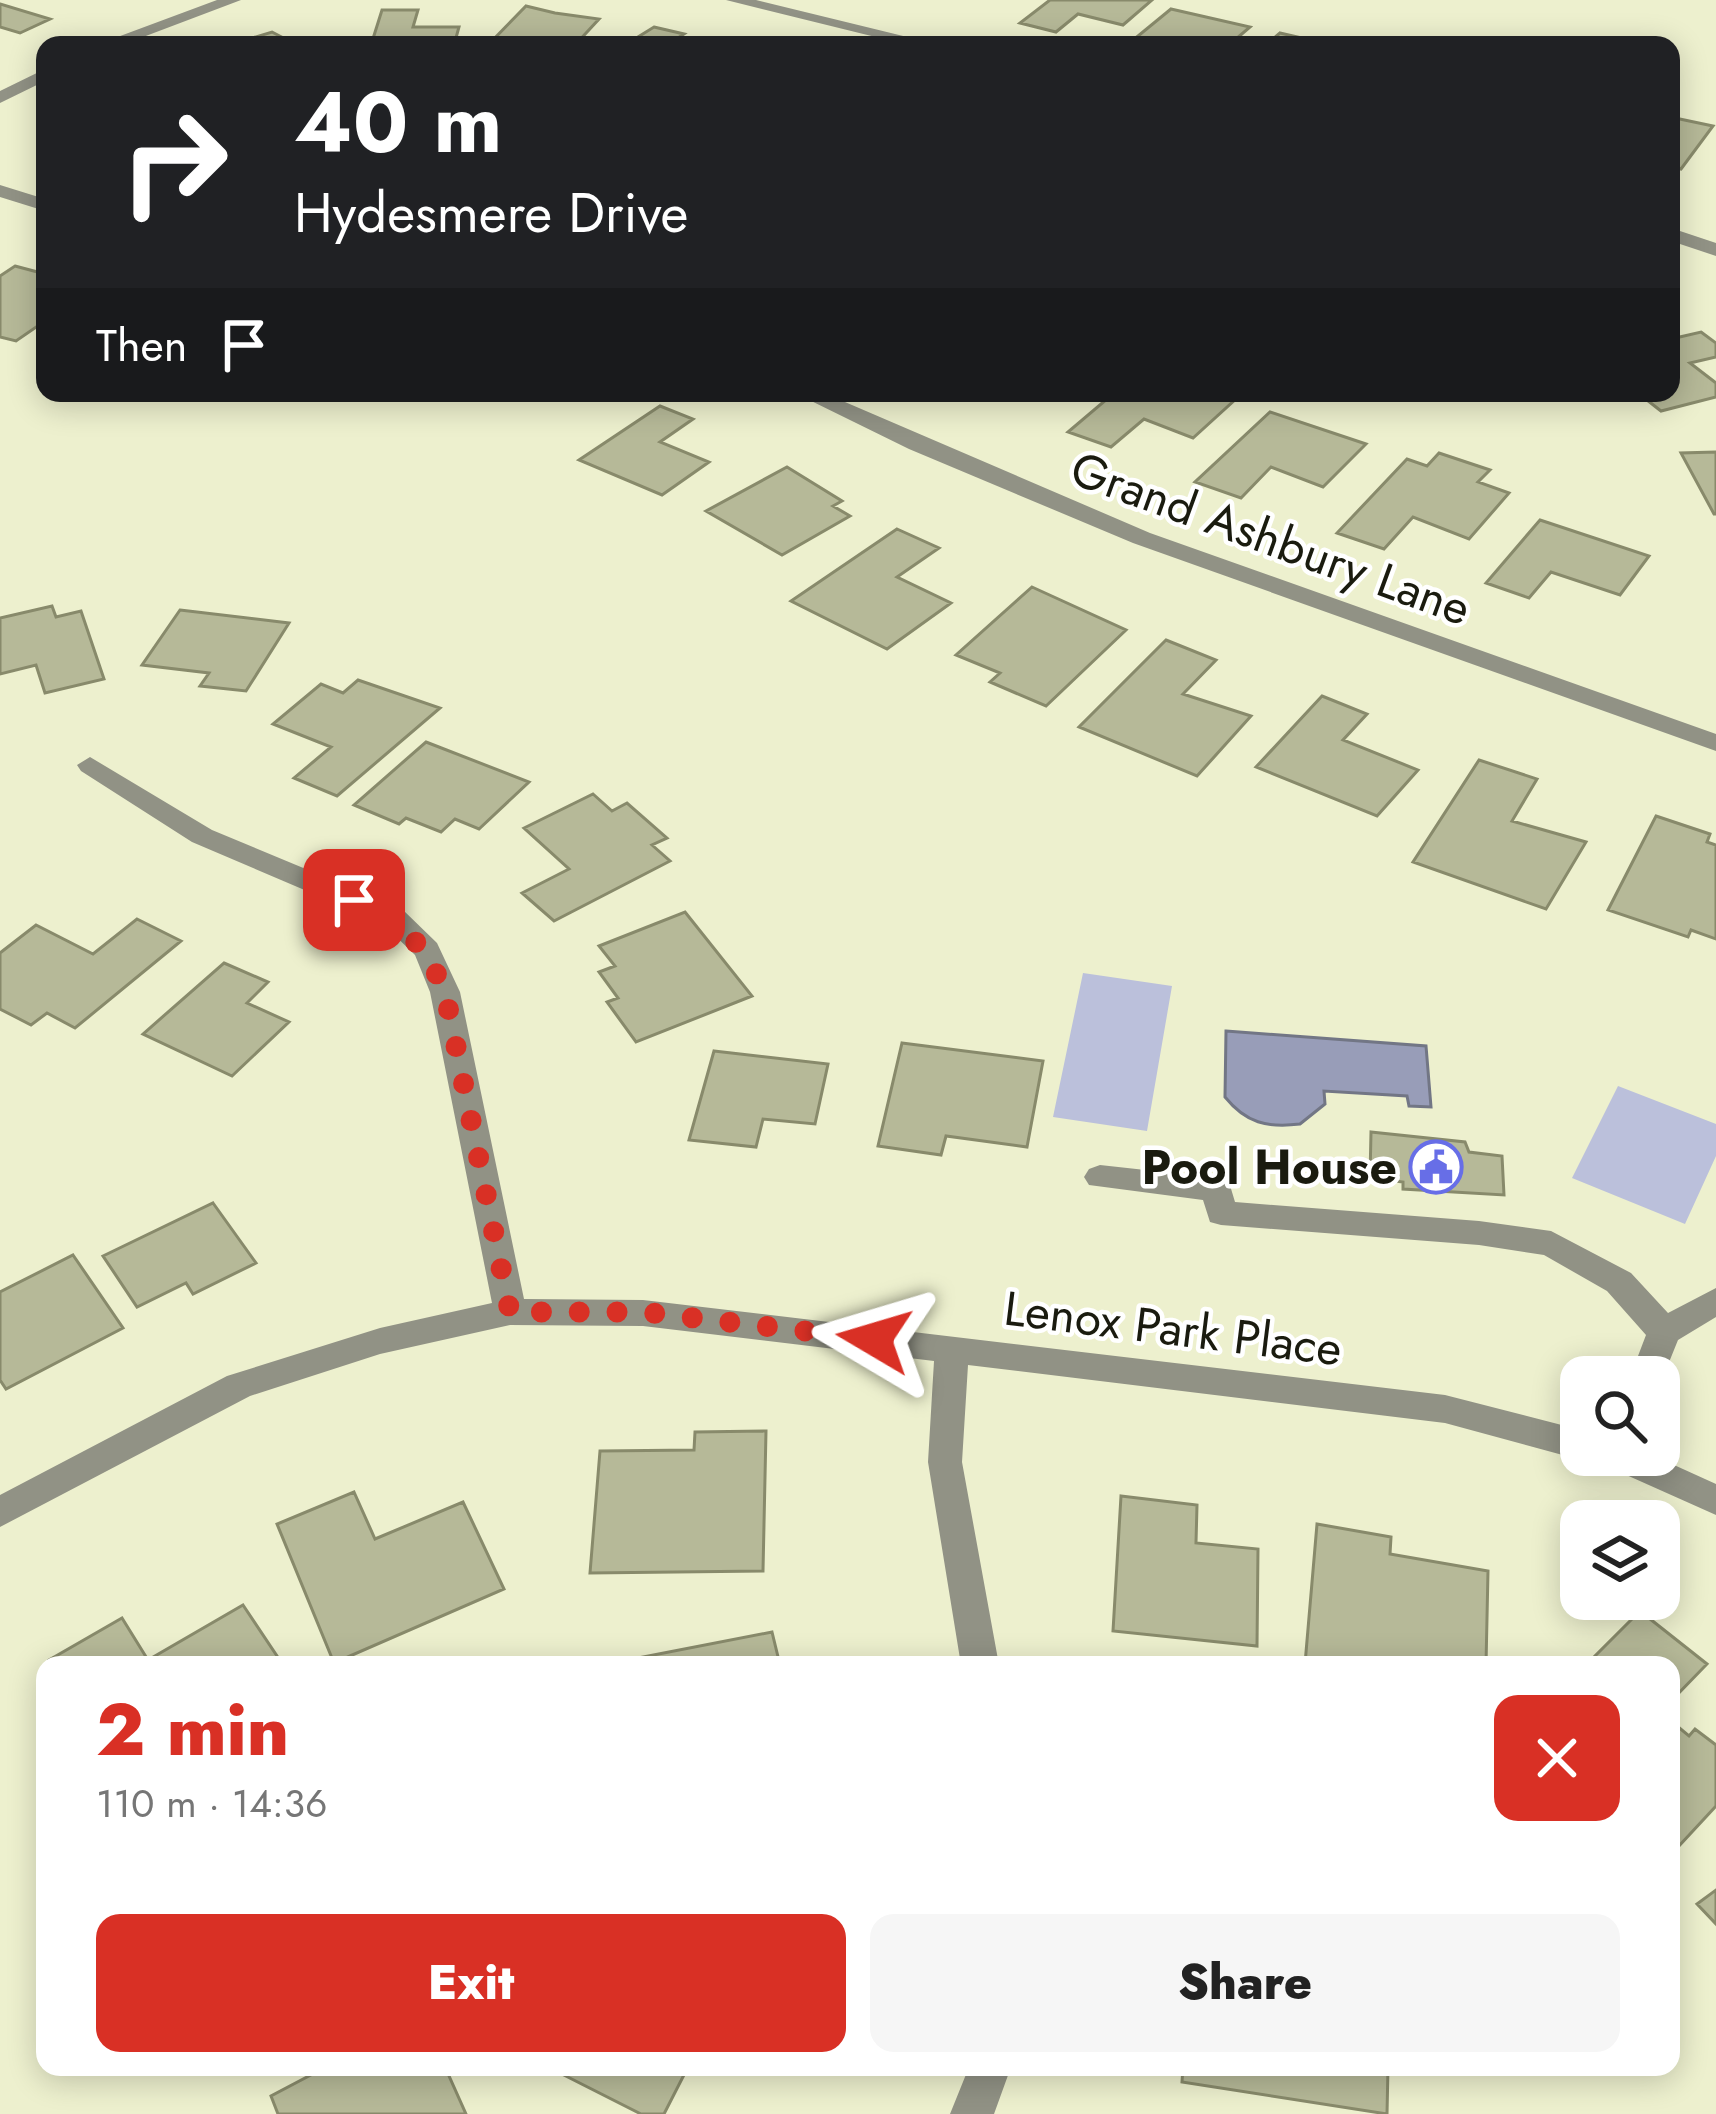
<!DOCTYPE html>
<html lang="en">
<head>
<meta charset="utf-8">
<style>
  :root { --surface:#fff; --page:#f6f6f6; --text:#222; --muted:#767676; --accent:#d93025 }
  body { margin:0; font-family:Jost,sans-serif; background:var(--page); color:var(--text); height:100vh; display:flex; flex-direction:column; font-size:45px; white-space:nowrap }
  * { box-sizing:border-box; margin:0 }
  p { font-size:39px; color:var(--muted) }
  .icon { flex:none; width:66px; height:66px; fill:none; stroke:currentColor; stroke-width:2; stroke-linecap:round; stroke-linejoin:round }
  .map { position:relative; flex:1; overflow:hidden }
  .panel { position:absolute; left:36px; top:1656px; width:1644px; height:420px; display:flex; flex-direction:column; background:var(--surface); border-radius:24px; box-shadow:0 6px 30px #0003 }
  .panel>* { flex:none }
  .top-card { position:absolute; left:36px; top:36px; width:1644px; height:366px; border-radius:24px; box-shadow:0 6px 30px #0003; background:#202124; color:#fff; overflow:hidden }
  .tools { position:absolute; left:1560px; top:1356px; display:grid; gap:24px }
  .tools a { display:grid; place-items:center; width:120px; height:120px; border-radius:24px; background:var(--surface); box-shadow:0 6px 30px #0003; font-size:60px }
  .pin { position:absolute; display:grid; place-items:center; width:102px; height:102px; color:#fff; margin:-51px; border-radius:24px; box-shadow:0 6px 18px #0006 }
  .me { position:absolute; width:132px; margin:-66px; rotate:277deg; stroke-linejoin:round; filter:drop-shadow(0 0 9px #0008) }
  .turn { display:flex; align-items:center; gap:42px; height:252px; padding:0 60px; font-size:54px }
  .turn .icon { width:156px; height:156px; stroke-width:2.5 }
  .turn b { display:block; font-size:84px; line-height:102px }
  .then { display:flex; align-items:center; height:114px; padding:0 60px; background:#0003; gap:24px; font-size:45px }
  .round { display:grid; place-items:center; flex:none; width:126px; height:126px; border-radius:24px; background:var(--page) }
  .headline { display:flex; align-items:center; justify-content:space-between; height:204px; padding:0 60px }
  h1 { font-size:72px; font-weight:800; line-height:90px; color:var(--accent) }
  .action { display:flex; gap:24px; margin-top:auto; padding:24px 60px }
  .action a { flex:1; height:138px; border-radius:24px; background:var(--accent); color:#fff; font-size:48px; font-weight:800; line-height:138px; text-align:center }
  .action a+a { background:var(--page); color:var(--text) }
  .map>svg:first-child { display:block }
  .green { fill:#bbc0db }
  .water { fill:#989db8; stroke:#727685; stroke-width:3 }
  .building { fill:#b6b998; stroke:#888a6b; stroke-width:3 }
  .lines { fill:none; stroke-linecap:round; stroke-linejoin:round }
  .minor { fill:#919285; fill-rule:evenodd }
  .route { stroke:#d93025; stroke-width:21; stroke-dasharray:0 37.8 }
  .labels { text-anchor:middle; stroke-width:9; stroke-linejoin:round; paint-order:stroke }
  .street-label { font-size:48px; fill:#1a1b0f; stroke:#fff }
  .poi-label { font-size:48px; font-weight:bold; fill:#1a1b0f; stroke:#fff; text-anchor:end }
</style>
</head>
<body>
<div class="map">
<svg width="1716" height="2114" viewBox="0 0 1716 2114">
  <rect width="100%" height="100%" fill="#edf0ce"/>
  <path class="green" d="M1083,973L1172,986L1147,1131L1053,1117Z
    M1618,1086L1716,1124V1156L1685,1224L1572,1178Z"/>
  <path class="water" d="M1226,1031L1426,1046L1431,1107L1409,1106L1407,1096L1324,1091L1325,1104L1300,1124C1267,1128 1246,1123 1225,1097Z"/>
  <path class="building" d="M1050,0H1152L1123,25L1078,14L1056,32L1020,23Z
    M0,4L50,19L20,33L0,27Z
    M526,6L555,13L599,19L575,45H488Z
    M1171,9L1250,27L1229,45H1127Z
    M382,10H418L413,27H459L454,45H371Z
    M654,27L684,34L667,45H625Z
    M272,32L297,45L239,42Z
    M1280,33L1332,45H1266Z
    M1675,118L1713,126L1681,169L1671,167Z
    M15,266L45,274V321L16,341L0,337V276Z
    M1701,332L1716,343V357L1690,363L1716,383V397L1661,411L1638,393H1671V339Z
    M1114,393H1227L1238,397L1193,438L1144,419L1111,447L1068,432Z
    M660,406L693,419L660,442L709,462L662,495L579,460Z
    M1270,412L1366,444L1323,487L1271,467L1241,498L1195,482Z
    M1716,452V514H1714L1681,453Z
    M1439,453L1490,470L1478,482L1509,493L1469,539L1413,517L1384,549L1337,533L1407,459L1427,466Z
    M787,467L842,501L833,506L850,516L782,555L706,511Z
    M1540,520L1649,556L1620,595L1551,572L1529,598L1486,583Z
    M897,529L939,548L897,577L951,603L887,649L791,601Z
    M1032,587L1126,630L1046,706L990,682L1000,673L956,655Z
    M52,606L56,617L81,611L104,679L45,693L36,665L0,674V618Z
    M180,610L289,623L246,691L200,686L209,673L142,665Z
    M1166,640L1216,660L1183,694L1251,716L1197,776L1079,727Z
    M358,680L440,708L337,796L294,778L331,747L273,724L321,684L343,693Z
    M1322,696L1367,714L1343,740L1418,770L1377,816L1256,767Z
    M426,742L529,782L479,829L455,819L441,832L406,818L399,824L354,805Z
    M1479,760L1537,779L1512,821L1586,842L1546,909L1413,862Z
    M593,794L612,811L627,803L667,838L652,845L670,861L554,921L522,893L569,869L524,828Z
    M1656,816L1710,834L1707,842L1716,845V939L1691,930L1688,937L1608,910Z
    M685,912L752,996L636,1042L607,1002L618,998L599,972L615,966L599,946Z
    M137,919L181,941L75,1028L47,1013L31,1025L0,1009V953L36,925L93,954Z
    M224,963L268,982L247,1003L289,1022L232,1076L143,1034Z
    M902,1043L1043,1061L1027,1147L946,1136L941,1155L878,1146Z
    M714,1051L828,1064L815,1124L763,1119L756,1147L689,1140Z
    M1371,1132L1465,1142L1469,1152L1502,1156L1504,1195L1403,1189V1182L1370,1178Z
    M213,1203L256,1263L193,1294L186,1283L137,1307L103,1256Z
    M73,1255L123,1328L6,1389L0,1380V1292Z
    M766,1431L763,1571L590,1573L600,1451L694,1450L695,1432Z
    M354,1492L375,1539L463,1502L504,1589L334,1663L277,1524Z
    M1121,1496L1197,1505L1196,1543L1258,1549L1257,1646L1113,1631Z
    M1317,1524L1391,1537L1390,1554L1488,1571L1486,1665L1305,1664Z
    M243,1605L283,1665H52L49,1660L122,1618L148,1660Z
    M1640,1611L1707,1664L1671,1701V1665H1586Z
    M772,1632L780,1665H602Z
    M1671,1721L1689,1736L1695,1729L1716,1745V1806L1678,1847L1671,1842Z
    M1716,1890V1924L1697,1904Z
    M326,2067H445L466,2114H278L271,2096Z
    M548,2067H688L664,2114H641Z
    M1183,2067H1388L1387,2114L1182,2082Z"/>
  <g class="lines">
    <path class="minor" d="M217,0H241L122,45H96Z
      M726,0H756L940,45H908Z
      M45,69V81L0,103V91Z
      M0,185L45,199V211L0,197Z
      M1671,228L1716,243V256L1671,241Z
      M795,393H824L1150,533L1716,734V751L1133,543L909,449Z
      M90,757L212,830L402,909L437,943L460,992L524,1299L643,1300L1445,1395L1581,1430V1455H1593L1581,1460L1445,1423L968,1365L962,1462L999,1665H961L928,1462L934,1361L643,1326L510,1325L380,1354L250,1396L0,1527V1495L227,1376L380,1328L492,1303L430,992L415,955L382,923L192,842L81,771L77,765Z
      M1100,1165L1218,1178L1229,1182L1235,1202L1479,1221L1551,1231L1631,1273L1668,1313L1716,1288V1317L1678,1340L1659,1387V1377H1630L1646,1335L1607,1291L1544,1255L1479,1245L1221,1225L1210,1222L1203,1200L1089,1185L1084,1177L1089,1169Z
      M1599,1455H1652L1716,1484V1515L1604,1465Z
      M969,2067H1011L994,2114H950Z"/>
  </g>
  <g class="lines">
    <path class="route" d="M354,900C402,920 424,944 445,992L510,1312H643L874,1339"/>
  </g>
  <defs>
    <g id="civic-ring" transform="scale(2.7)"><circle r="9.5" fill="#fff" stroke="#676ee7" stroke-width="1.5"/><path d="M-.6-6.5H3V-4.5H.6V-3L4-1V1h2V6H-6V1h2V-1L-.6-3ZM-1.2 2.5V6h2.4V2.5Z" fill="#676ee7"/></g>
  </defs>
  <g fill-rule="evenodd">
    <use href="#civic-ring" x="1436" y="1167"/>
  </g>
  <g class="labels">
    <g class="street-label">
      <text transform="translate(1271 538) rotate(20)" y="17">Grand Ashbury Lane</text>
      <text transform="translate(1173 1328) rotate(7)" y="17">Lenox Park Place</text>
    </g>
    <g class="poi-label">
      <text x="1397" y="1184">Pool House</text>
    </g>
  </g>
</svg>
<div class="tools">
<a><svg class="icon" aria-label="search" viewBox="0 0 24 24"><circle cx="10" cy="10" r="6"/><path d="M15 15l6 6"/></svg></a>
<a><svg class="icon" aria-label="layers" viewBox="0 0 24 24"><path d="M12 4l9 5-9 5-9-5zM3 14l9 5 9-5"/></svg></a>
</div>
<div class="pin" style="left:354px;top:900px;background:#d93025"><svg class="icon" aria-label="arrive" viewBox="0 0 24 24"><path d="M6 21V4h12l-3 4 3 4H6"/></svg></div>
<svg class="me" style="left:874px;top:1339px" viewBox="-20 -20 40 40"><path d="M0-17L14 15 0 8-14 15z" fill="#d93025" stroke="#fff" stroke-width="4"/></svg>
<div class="top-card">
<div class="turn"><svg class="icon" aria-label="right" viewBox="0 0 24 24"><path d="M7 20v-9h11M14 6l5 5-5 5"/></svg><div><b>40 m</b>Hydesmere Drive</div></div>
<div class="then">Then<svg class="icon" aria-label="arrive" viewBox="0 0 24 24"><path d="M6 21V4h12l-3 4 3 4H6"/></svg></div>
</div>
<section class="panel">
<div class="headline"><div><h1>2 min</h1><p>110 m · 14:36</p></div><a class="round" style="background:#d93025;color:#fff"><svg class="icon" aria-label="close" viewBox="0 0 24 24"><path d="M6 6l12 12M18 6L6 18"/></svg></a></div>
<div class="action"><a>Exit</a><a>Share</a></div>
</section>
</div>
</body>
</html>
